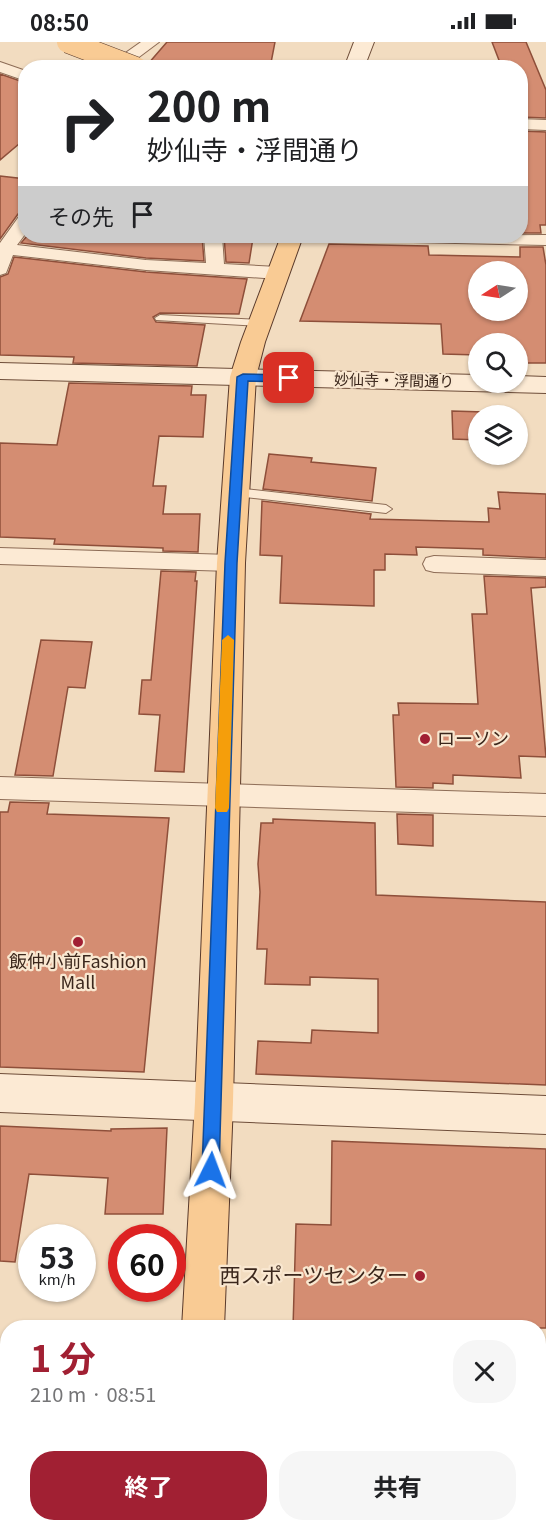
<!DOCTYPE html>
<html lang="ja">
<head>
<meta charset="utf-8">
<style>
  :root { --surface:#fff; --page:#f6f6f6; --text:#202124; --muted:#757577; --accent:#a12033 }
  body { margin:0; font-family:Georgia,"Noto Sans JP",serif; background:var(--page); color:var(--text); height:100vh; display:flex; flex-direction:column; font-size:22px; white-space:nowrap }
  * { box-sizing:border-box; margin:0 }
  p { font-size:20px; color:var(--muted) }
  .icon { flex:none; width:33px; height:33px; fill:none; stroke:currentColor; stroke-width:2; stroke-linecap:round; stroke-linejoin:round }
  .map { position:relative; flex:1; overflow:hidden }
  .panel { position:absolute; left:0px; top:1278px; width:546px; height:212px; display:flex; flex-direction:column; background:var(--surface); border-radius:24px 24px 0 0; box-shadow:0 2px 4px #0004 }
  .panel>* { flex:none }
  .hud { position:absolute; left:18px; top:18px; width:510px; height:183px; border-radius:24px; box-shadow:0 2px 4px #0004; background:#fff; color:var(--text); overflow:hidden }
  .needle { width:39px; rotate:258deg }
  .tools { position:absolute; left:468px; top:219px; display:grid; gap:12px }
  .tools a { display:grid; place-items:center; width:60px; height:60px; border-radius:50%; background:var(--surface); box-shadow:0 2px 4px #0004; font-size:30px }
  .speed { position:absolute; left:18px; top:1182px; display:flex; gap:12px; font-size:30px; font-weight:700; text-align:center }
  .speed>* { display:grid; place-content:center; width:78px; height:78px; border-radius:50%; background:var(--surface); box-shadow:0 2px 4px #0004; line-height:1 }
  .speed small { font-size:15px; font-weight:400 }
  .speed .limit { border:9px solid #d22; background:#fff; color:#111 }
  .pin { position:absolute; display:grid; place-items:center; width:51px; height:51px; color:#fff; margin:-26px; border-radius:12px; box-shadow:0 3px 9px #0006 }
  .me { position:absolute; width:66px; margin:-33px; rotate:3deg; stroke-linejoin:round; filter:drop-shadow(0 0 4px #0008) }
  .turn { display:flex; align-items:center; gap:21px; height:126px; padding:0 30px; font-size:27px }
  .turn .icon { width:78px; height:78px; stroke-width:2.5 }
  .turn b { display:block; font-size:42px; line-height:51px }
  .then { display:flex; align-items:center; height:57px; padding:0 30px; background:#0003; gap:12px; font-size:22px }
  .round { display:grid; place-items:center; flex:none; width:63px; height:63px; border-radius:24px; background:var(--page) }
  .head { display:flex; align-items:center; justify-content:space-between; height:102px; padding:0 30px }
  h1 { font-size:36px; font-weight:700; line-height:45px; color:var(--accent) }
  .action { display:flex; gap:12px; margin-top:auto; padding:12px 30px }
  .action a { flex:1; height:69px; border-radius:24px; background:var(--accent); color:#fff; font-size:24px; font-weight:700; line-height:69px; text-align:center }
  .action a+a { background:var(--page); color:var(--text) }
  .status { display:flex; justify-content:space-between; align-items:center; height:42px; padding:0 30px; background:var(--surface); direction:ltr }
  .status svg { height:16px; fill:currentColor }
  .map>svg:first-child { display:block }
  .building { fill:#d48d72; stroke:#8e4f3a; stroke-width:1.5; fill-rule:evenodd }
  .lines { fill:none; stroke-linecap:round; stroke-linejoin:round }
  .lane-casing { stroke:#8d6c56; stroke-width:2 }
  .street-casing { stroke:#8d6c56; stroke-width:2 }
  .secondary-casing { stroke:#6e4d39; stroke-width:2 }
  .primary-casing { stroke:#5a3a2b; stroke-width:2 }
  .lane { fill:#fcead4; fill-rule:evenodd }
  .street { fill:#fcead4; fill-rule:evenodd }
  .secondary { fill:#fcead4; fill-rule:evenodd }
  .primary { fill:#f9cb94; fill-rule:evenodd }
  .primary-bridge-casing { stroke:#5a3a2b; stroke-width:23; stroke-linecap:butt }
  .primary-bridge { stroke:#f9cb94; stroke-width:22 }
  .route { fill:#1a73e8; stroke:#114b97; stroke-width:1.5 }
  .slow { fill:#f59e0b }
  .poi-dot { fill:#a12033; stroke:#f9e7d0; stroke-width:2 }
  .labels { text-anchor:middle; stroke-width:4.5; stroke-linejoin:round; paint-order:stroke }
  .far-street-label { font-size:15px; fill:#3b271c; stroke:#f9e7d0 }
  .poi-label { font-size:18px; fill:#3b271c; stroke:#f9e7d0; text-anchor:start }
  .near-poi-label { font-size:21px; fill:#3b271c; stroke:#f9e7d0; text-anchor:end }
</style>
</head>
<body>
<div class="status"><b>08:50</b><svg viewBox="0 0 49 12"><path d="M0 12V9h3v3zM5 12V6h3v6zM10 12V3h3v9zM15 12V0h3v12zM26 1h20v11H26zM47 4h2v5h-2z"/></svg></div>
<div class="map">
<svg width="546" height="1489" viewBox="0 0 546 1489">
  <rect width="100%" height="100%" fill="#f2dcc0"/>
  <path class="building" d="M167,0H275L270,26H149L148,22Z
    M492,0H526L546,48V76L520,75V26H502Z
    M0,32L26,41V96L0,118Z
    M520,89L546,90V183H540L541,191H520Z
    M0,134L26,137V170L18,172L0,197Z
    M27,194H202L204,219L146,216L21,201Z
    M224,194L253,196L249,221L226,220Z
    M329,202L428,204L429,213L520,215V205H543L546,223V321H518V302H478V313L443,312L441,282L300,279ZM478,230H518V268H478Z
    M14,215L146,230L247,237L239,272L160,271L153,275L156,280L205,283L197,324L73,321L74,315L0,313V235L8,232Z
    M69,341L192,344L191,353H206L203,395L159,394L153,444H166L163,472H200L198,510L163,509V506L54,502L55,497L0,495V401L57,403Z
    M452,369L484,370V374H478V398L453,397Z
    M269,412L312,416L311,420L376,426L372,459L263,447Z
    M498,450L546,452V516L483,513V507L416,505L417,513L385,512V528H374V564L280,561L282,514L260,513L262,459L371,472L370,477L489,480L488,466L500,467Z
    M161,529L196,530L195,539H197L184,730L155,729L160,673L139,672L142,638H151Z
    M484,534L546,536V545L531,546L546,715L519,714L521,736L453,733V742L433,741V746L396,745L393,673H399L398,661L478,662L472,572H487Z
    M41,598L92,600L85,646L68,645L53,734L15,733Z
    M10,760L49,761L47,772L169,776L144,1030L0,1025V770H8Z
    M397,772L433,773V804L398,802Z
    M273,777L375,781L376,853L546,860V1043L256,1032L258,999L311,1001L312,988L378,991V937L310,935V943L265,942L267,907H257L260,850L258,822L261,781H273Z
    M0,1084L111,1089V1087L167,1086L163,1172H105L108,1136L29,1132L15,1220L0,1219Z
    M332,1099L546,1107V1286H293L296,1182L331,1183Z"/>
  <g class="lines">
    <g class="lane-casing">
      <path id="lane" d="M160,273L260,278L265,281L260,284L156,278L155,276Z
        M236,446L386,463L392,467L386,471L236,454L230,450Z"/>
    </g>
    <g class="street-casing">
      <path id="street" d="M141,0H159L135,18L131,26H116L124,12Z
        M0,20L26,29V39L0,30Z
        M520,77L546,78V88L520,87Z
        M26,172V191L17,203L146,218L206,221L204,194H222L224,222L278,225L284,227L287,231L284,235L278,237L146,228L13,213L6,231L0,233V201L20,173Z
        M546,193V203L369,199L363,198L360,194Z
        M0,506L231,513L239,515L242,521L239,527L231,529L0,522Z
        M434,514L546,518V534L434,530L426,528L423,522L426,516Z
        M0,735L546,752V774L0,757Z"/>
    </g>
    <g class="secondary-casing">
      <path id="secondary" d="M354,0H374L364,26H344Z
        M0,321L478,333V340H518V334L546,335V351L0,337Z
        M0,1032L546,1054V1092L0,1070Z"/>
    </g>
    <g class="primary-casing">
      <path id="primary" d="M281,194H303L265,300L256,335L245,521L233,1060L224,1286H182L195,1060L217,521L230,335L241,300Z
        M171,1482H217L216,1489H170Z"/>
    </g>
    <use href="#lane" class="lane"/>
    <use href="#street" class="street"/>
    <use href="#secondary" class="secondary"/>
    <use href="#primary" class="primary"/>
    <g class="primary-bridge-casing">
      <path id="primary-bridge" d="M68,0L136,26"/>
    </g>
    <use href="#primary-bridge" class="primary-bridge"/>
  </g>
  <path class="route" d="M243,332L289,333L295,336L289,340L248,339L237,521L219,1128L216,1134L211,1136L205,1134L202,1128L225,521L237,335Z"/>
  <path class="slow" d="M228,593L234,598L229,766L227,770H217L215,766L222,598Z"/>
  <g class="poi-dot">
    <circle cx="425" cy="697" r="6"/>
    <circle cx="78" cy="900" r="6"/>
    <circle cx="420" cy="1234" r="6"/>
  </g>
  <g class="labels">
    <g class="far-street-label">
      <text transform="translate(394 339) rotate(1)" y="5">妙仙寺・浮間通り</text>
    </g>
    <g class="poi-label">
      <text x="437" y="703">ローソン</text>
      <text x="78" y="926" text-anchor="middle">飯仲小前Fashion<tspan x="78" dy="21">Mall</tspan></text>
    </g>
    <g class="near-poi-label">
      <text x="408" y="1241">西スポーツセンター</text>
    </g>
  </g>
</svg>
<div class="tools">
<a><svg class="needle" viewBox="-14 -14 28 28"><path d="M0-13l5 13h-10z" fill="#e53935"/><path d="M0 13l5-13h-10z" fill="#757577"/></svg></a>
<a><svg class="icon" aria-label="search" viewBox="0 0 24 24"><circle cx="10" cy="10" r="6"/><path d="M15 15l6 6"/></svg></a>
<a><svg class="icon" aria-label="layers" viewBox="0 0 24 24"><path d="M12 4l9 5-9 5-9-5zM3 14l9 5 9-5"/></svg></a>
</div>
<div class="speed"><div>53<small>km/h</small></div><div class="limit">60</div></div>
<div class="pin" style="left:289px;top:336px;background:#d93025"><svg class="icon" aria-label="arrive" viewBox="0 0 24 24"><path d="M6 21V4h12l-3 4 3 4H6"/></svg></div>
<svg class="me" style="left:211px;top:1128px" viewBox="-20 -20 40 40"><path d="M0-17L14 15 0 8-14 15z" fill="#1a73e8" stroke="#fff" stroke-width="4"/></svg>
<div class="hud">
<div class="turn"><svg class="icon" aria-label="right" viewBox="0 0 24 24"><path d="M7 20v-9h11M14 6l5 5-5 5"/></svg><div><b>200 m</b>妙仙寺・浮間通り</div></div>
<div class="then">その先<svg class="icon" aria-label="arrive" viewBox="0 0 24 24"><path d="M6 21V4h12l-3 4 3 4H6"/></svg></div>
</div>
<section class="panel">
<div class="head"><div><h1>1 分</h1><p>210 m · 08:51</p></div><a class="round"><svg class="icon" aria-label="close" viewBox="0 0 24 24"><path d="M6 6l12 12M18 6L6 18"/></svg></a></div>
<div class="action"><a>終了</a><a>共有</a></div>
</section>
</div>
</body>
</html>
